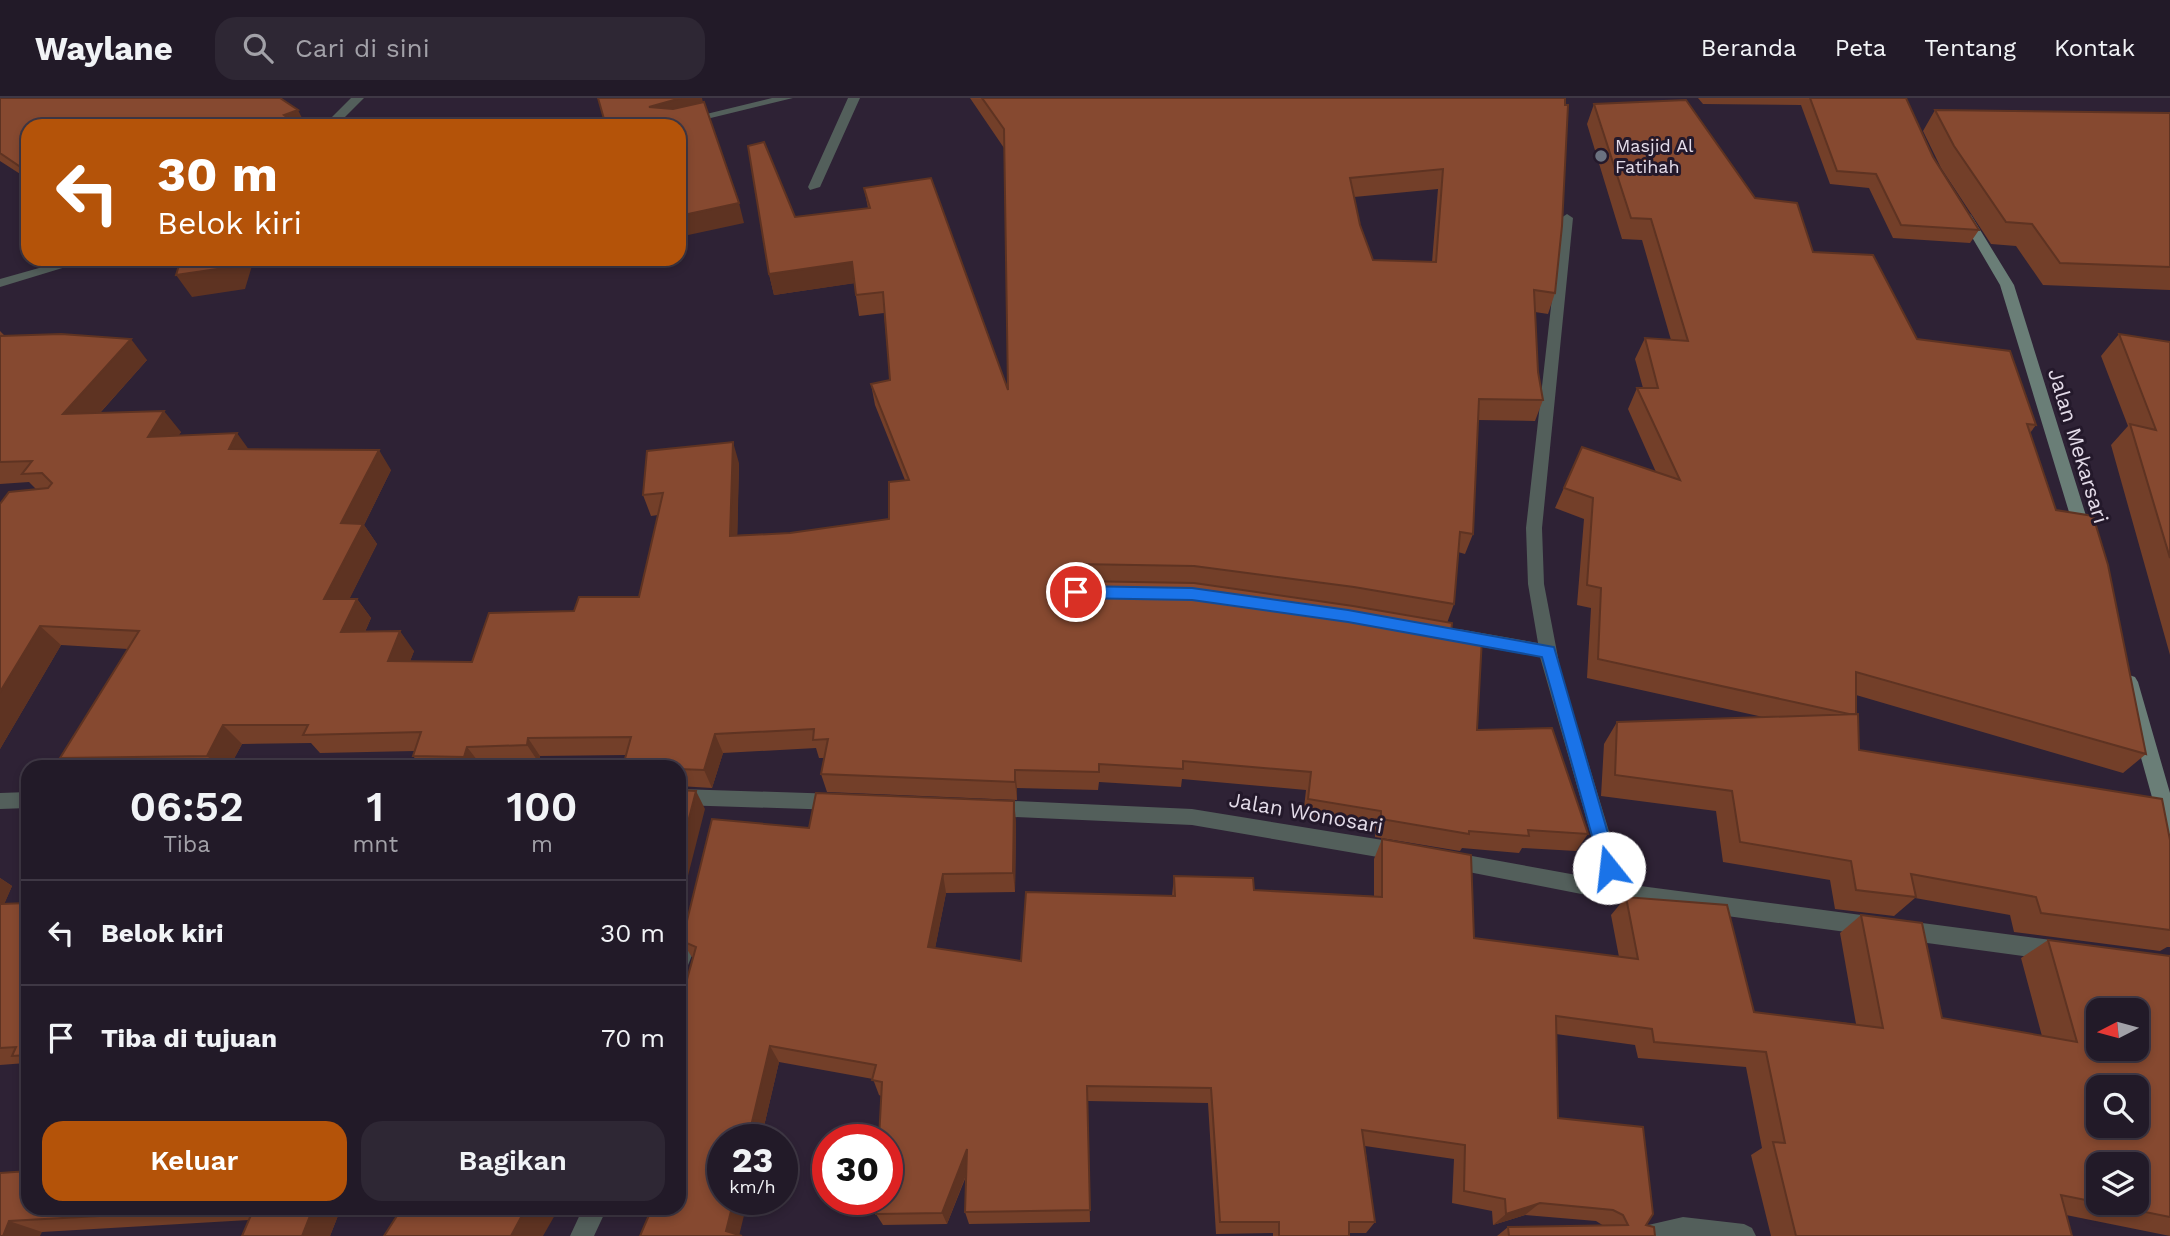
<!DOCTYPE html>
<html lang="id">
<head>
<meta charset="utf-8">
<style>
  :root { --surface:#221a28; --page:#2e2734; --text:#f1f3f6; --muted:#a2a1a8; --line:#3f3845; --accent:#b45309 }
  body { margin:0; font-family:"Work Sans",sans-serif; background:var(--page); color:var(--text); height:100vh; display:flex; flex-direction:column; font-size:26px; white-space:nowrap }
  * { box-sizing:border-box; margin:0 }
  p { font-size:23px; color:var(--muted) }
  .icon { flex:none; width:38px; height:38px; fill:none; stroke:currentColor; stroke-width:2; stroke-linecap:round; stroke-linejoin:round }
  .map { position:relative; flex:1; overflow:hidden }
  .panel { position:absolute; left:21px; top:662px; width:665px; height:455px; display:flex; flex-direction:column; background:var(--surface); border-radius:21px; box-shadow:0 4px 10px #0003,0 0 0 2px var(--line) }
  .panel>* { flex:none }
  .banner { position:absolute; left:21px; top:21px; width:665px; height:147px; border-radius:21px; box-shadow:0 4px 10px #0003,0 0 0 2px var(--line); background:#b45309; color:#fff; overflow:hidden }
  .needle { width:46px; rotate:264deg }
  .fabs { position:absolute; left:2086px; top:900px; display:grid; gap:14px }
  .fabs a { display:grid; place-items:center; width:63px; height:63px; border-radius:14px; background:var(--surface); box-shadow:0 4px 10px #0003,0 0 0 2px var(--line); font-size:35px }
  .speed { position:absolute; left:707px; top:1026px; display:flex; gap:14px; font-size:35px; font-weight:700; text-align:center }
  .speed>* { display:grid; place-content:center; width:91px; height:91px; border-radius:50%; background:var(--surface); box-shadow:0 4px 10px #0003,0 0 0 2px var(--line); line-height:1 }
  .speed small { font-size:18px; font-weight:400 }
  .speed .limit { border:10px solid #d22; background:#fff; color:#111 }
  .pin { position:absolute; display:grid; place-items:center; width:60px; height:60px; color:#fff; margin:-30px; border:4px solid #fff; border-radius:50%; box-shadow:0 2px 7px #0007 }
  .me { position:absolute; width:77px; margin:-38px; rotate:344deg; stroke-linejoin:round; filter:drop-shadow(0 0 5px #0008) }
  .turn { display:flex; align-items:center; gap:24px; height:147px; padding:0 21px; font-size:32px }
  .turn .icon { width:91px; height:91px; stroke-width:2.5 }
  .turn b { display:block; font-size:49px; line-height:60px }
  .eta { display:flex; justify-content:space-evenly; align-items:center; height:119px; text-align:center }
  .eta b { font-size:42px; font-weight:600; line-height:49px }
  .primary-button { display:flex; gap:14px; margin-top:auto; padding:14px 21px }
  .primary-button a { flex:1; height:80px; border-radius:21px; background:var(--accent); color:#fff; font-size:28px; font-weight:600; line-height:80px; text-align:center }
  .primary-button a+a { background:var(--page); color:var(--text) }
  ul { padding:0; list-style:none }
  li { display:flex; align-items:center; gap:21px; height:105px; padding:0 21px; border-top:2px solid var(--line) }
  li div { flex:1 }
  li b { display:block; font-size:26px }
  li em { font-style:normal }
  header { display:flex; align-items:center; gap:42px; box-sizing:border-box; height:98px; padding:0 35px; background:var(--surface); border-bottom:2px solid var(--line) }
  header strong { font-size:33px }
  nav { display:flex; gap:38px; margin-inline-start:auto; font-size:24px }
  .search { width:490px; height:63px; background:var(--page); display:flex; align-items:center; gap:18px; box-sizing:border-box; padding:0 24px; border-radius:21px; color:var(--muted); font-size:26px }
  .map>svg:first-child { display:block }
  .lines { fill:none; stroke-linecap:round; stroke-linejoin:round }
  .street { fill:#535f5b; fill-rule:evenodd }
  .secondary { fill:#6a7e77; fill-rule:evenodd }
  .wall { fill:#733f29; fill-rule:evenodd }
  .shaded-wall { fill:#5e3322 }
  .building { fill:#864930; stroke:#5e3322; stroke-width:2; fill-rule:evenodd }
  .route { fill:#1a73e8; stroke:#114b97; stroke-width:2 }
  .worship-dot { fill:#6b7280; stroke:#24192b; stroke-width:2.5 }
  .labels { text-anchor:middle; stroke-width:6; stroke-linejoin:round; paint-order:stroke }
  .far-poi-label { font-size:18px; fill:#e4dce9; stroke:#24192b; text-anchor:start }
  .street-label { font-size:21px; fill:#e4dce9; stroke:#24192b }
</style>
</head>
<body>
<header>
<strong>Waylane</strong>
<div class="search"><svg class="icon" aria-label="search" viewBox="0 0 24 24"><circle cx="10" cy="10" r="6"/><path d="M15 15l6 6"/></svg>Cari di sini</div>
<nav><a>Beranda</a><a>Peta</a><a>Tentang</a><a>Kontak</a></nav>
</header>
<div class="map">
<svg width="2170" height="1138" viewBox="0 0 2170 1138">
  <rect width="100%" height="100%" fill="#2e2235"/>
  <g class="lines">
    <path class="street" d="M351,0H364L336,28H323Z
      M772,0H793L678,28H657Z
      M848,0H860L820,89L810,92L808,89Z
      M1567,116L1573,120L1542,430L1544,486L1561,575L1625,786L2059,843L2066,846L2069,853L2066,860L2059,863L1617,803L1443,769L1440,763L1443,757L1450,754L1604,782L1540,559L1459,545L1453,543L1450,538L1453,533L1459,531L1538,545L1528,486L1526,430L1561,120Z
      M71,161H92L0,189V181Z
      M679,691L838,696L845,698L847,704L845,710L838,712L679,707Z
      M28,694V710L0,711V695Z
      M992,702L1192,711L1401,745L1408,748L1411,754L1408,760L1401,763L1192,727L992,718L985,716L982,710L985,704Z
      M690,815L697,817C703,831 692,858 686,872L679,875V827L683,817Z
      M583,1110H607L594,1138H570Z
      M1683,1119L1744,1126L1752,1130L1756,1138H1631L1635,1130Z"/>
    <path class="secondary" d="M1965,113L1971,117L2014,187L2092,437L2090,441H2078L2076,437L2000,187L1959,117Z
      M2129,577L2135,579L2138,584L2170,695V736L2163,734L2160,728L2120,584L2123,579Z"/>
  </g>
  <path class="wall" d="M0,0L305,26L28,28V81L0,63Z
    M970,0H1565L1555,195L1548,216L1535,214L1538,274L1543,302L1535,323L1478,322L1473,436L1465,456L1458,454L1454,506L1447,525L1451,535L1477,632L1588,736L1576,753L1522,750L1519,755L1462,750L1460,753L1375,739V731L1303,719L1306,692L1182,681L1181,689L1099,684L1098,692L1017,690V702L827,694L821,676L825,660H819L816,650L723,655L712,690L679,688V668L626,657L540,658L539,665L481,667L480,668H421L413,658L415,653L320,655L311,645L242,646L230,668H71L60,660L128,551L61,547L0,651V406L36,391L29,384L0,386V233L5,238L147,262L100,315L181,334L178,338L249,351L391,372L364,427L377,446L349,501H357L371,520L365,534L414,553L410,563L472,564L574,513L639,499L658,417L651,418L643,397L739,365L737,437L790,435L889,421L905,382L875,307L871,286L890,282L884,215L859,218L854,185L774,197L769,176L795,119L868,110L864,90L1008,292L1004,50ZM1438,91L1432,164L1373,162L1360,127L1354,99Z
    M1698,0H1906L1933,59L1979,132L1970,145L1893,140L1869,90L1830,86L1801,7L1703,6Z
    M1594,6L1755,100L1813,154L1917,241L2036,327L2030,335L2056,412L2146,656L2123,675L1856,597V616L1859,652L2170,742V849H2167L2160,853L2014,834L2010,817L1915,800L1894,818L1835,811L1830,782L1723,764L1716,713L1601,698L1604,646L1617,624L1763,619L1587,580L1591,510L1577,507L1584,421L1555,410L1582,349L1656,374L1628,311L1637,290H1643L1635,261L1645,240L1671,242L1642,142L1622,141L1587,26Z
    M1935,12L2170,15V192L2043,187L2016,148L1991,146L1941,70L1923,33Z
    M2119,236L2170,244V557L2111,347L2128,328L2101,258Z
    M1016,723L1015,794L946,795L935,850L1021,863L1172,798L1174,778L1254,792L1374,798V761L1382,741L1474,840L1619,859L1611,817L1626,799L1754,914L1856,926L1840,835L1861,817L1942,920L2042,938L2021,860L2048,842L2170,858V1138L2066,1117L2072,1138H1771L1751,1057L1762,1050L1746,969L1638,960L1635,947L1556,936L1558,1020L1655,1138H1497L1508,1129L1604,1128L1596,1123L1525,1117L1493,1127L1492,1113L1452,1105L1454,1061L1365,1048L1375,1124L1366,1135H1349V1138H1273V1135L1216,1136L1208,1005L1087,1003L1090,1124L969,1126L965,1114L967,1076L947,1126L883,1127L876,1116L881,998L879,997L873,981L779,964L761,1041H723L739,1137L679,1110L693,861L682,843L809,730Z
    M0,780L12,788L4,806L28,805V966L26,965L0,967Z
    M28,1073V1110H341L330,1138L249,1122L42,1134L0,1138Z"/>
  <path class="shaded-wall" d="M681,0H702L705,13L649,9Z
    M298,12L305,26L301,28H285L284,17Z
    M739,105L744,125L679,139V118Z
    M233,161H254L245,191L192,199L176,177Z
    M852,164L856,185L774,197L769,176Z
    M131,241L147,262L81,336L63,316Z
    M164,313L181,334L165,359L148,339Z
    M237,335L252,356L229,351Z
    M733,344L739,365L737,458L730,438Z
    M379,352L391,372L364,427L377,446L340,520L324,501L341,425Z
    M1076,466V485L1065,474Z
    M357,501L371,520L356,554L341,534Z
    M40,528L61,547L0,651V594Z
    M400,533L414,553L403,582L388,563Z
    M223,627L242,646L230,668H219L207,658Z
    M715,636L723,655L712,690L704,672Z
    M528,640L540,658L539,665L527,647Z
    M467,649L481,667L480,668H472L464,659Z
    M1015,672L1017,690V702L1015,684Z
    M696,693L705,711L679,813V759Z
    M1014,703L1016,723L1015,794L1013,775Z
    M943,776L946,795L932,866L928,849Z
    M0,780L12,788L0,816Z
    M679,868L684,876L679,885Z
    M770,948L779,964L761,1041H748Z
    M967,1051L971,1064L947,1126L942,1115Z
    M734,1101H748L739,1138L726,1133Z
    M1540,1105L1525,1117L1493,1127L1506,1116Z
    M313,1110H341L330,1138H302Z
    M526,1110H559L543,1138H511Z
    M9,1123L42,1134L40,1138H3Z"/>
  <path class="building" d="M0,0H280L298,12L284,17L293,24L285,28H28V74L0,55Z
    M598,0H681L649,9L673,11L704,4L739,105L679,118V28H606Z
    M982,0H1565V7H1568L1562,128L1555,195L1534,192L1538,274L1543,302L1479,301L1473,436L1460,434L1454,506L1354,489L1194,468L1076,466L1065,474L1076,483L1194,485L1353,508L1452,525L1451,535L1482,540L1477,632L1552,630L1588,736L1528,732L1529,738L1469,733V736L1381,721V713L1308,701L1311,674L1183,663V671L1099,666V674L1015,672V684L821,676L828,641L813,642L814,631L715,636L704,672L679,671V668H623L631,639L528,640L527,647L467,649L464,659L413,658L421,634L303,637L308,627H223L207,658L60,660L139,533L40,528L0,594V406L9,394L48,390L52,385L42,375L22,376L32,363L0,364V238L61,236L131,241L63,316L164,313L148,339L237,335L229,351L379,352L341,425L363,426L324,501H357L341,534L400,533L388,563L472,564L489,515L574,513L579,499H639L663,395L643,397L647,353L733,344L730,438L790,435L889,421V384L909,382L871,286L890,282L883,194L856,197L852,164L769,176L748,48L764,44L795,119L870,110L864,90L931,80L1008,292L1004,31ZM1443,71L1436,164L1373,162L1360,127L1350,80Z
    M1810,0H1906L1933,59L1979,132L1901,127L1876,76L1837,73Z
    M1686,2L1755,100L1797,105L1813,154L1873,157L1917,241L2010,253L2036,327L2027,326L2056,412L2093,418L2108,467L2146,656L1856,574V616H1849L1598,561L1601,490L1587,487L1593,400L1564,390L1582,349L1680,382L1637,290H1658L1645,240L1688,243L1651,121L1631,120L1594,6Z
    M1935,12L2170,15V169L2060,165L2032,126L2006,124L1954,48Z
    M181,161H233L231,169L176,177Z
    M2119,236L2170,244V460L2130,326L2156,332Z
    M1858,616L1859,652L2162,701L2170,742V832L2041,815L2036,799L1911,776L1916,799L1856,792L1851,763L1740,744L1732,693L1615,677L1617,624Z
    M679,692L696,693L679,759Z
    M816,695L1014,703L1013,775L943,776L928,849L1021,863L1026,794L1175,798L1174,778L1253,780L1254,792L1382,799V741L1471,757L1474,840L1638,861L1626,799L1727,807L1754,914L1883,930L1861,817L1922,825L1942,920L2077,944L2048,842L2170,858V1119L2061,1097L2072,1138H1796L1773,1044L1785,1045L1766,954L1654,944L1652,931L1556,918L1558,1020L1643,1029L1653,1116L1646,1127L1654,1129L1655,1138H1509L1508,1129L1628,1127L1623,1117L1613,1112L1540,1105L1506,1116L1505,1101L1464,1093L1465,1047L1362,1032L1375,1124H1349V1138H1279V1124H1220L1211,990L1087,988L1090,1112L965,1114L967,1051L942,1115L876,1116L877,1101H887V1041H879L882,984L872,982L876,967L770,948L748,1041H723V1101H734L726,1133L742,1138H640L652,1110H679V910L696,849L682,843L712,721L809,730ZM2098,912H2137V950H2098ZM2098,989H2137V1027H2098ZM2098,1066H2137V1104H2098Z
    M28,805V957L12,958L16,949L0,950V806Z
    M28,1073V1110H243L9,1123L3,1138H0V1075Z
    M254,1110H313L302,1138H242Z
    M402,1110H526L511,1138H384Z"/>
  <path class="route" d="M1076,488L1192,490L1348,512L1554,549L1618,770L1616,776L1609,778L1603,776L1601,770L1542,559L1348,524L1192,502L1076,500L1068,494Z"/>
  <circle class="worship-dot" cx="1601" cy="58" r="7"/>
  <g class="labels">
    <g class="far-poi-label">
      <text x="1615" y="54">Masjid Al<tspan x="1615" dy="21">Fatihah</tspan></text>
    </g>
    <g class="street-label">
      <text transform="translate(2078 348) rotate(73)" y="7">Jalan Mekarsari</text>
      <text transform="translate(1306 715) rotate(10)" y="7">Jalan Wonosari</text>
    </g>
  </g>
</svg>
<div class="fabs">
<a><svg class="needle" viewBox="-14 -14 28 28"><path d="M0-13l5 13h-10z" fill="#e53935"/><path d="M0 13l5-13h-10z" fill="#a2a1a8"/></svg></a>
<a><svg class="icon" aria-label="search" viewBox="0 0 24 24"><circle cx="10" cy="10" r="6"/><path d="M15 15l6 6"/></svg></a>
<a><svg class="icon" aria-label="layers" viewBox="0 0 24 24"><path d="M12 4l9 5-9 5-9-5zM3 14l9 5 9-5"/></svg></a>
</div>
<div class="speed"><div>23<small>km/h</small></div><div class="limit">30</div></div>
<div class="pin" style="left:1076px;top:494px;background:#d93025"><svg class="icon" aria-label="arrive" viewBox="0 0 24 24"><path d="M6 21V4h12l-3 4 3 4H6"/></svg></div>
<svg class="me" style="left:1609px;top:770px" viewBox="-20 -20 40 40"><circle r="19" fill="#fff"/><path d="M0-13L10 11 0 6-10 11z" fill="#1a73e8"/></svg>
<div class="banner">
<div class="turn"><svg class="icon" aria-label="left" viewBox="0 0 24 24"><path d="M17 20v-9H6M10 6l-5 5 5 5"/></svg><div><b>30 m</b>Belok kiri</div></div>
</div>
<section class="panel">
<div class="eta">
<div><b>06:52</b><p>Tiba</p></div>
<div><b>1</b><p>mnt</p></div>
<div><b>100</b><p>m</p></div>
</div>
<ul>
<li><svg class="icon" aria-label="left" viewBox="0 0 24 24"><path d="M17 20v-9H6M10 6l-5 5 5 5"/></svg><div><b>Belok kiri</b></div><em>30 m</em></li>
<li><svg class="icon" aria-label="arrive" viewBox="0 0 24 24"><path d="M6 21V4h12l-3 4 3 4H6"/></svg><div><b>Tiba di tujuan</b></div><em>70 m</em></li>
</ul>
<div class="primary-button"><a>Keluar</a><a>Bagikan</a></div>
</section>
</div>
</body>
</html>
